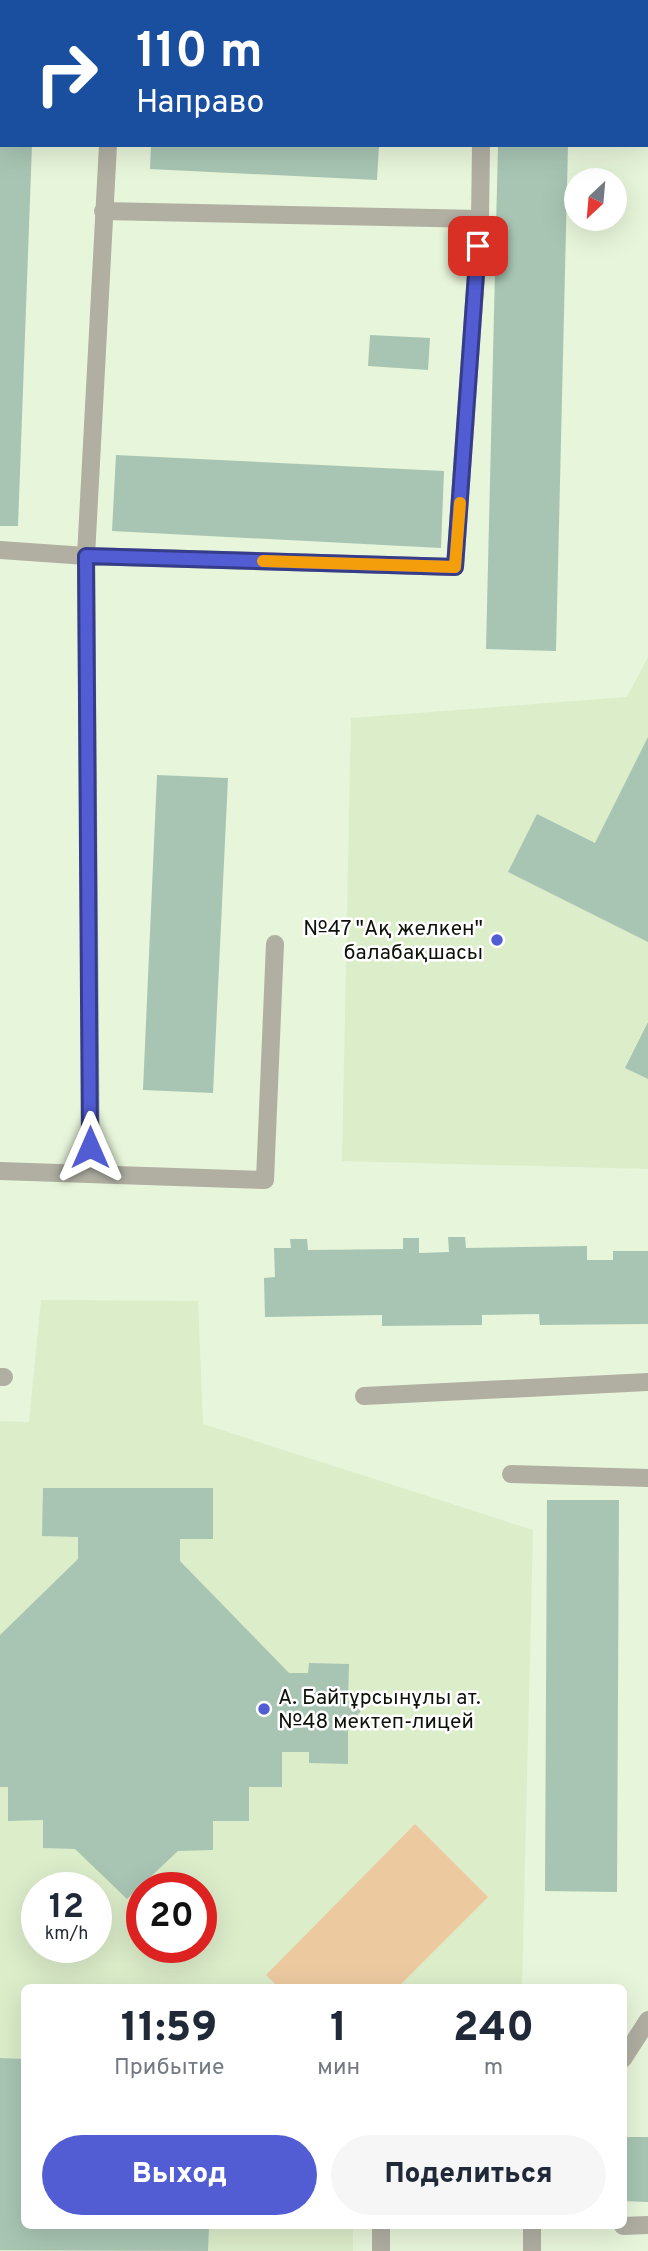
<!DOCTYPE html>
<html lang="ru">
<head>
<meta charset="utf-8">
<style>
  :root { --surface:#fff; --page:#f6f6f7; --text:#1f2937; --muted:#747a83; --accent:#525dd4 }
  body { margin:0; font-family:Overpass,sans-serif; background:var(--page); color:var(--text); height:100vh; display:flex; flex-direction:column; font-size:26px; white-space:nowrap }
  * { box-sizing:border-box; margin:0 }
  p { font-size:23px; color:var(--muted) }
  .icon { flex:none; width:38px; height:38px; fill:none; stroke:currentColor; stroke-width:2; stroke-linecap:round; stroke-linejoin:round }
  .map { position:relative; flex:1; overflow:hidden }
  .side { position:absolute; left:21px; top:1984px; width:606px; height:245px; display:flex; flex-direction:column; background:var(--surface); border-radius:10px; box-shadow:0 7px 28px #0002 }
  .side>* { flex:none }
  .banner { position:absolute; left:0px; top:0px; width:649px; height:147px; box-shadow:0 7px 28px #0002; background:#1a4fa0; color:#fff; overflow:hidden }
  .needle { width:46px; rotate:206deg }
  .controls { position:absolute; left:564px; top:168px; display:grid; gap:14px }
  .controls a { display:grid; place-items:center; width:63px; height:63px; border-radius:50%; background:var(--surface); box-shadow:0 7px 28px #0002; font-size:35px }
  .speed { position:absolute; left:21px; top:1872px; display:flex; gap:14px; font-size:35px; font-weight:700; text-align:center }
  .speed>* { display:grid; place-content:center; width:91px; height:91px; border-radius:50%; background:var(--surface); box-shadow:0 7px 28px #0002; line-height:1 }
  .speed small { font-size:18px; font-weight:400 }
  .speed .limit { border:10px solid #d22; background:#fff; color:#111 }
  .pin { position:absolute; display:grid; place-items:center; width:60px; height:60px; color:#fff; margin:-30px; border-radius:14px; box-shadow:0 4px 10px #0006 }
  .me { position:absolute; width:77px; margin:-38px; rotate:0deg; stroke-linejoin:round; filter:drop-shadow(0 0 5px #0008) }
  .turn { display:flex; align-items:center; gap:24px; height:147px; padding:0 21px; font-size:32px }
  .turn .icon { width:91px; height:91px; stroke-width:2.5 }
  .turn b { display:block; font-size:49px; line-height:60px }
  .eta { display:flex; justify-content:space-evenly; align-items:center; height:119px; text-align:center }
  .eta b { font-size:42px; font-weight:800; line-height:49px }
  .action { display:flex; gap:14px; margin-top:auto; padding:14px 21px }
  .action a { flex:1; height:80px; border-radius:42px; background:var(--accent); color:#fff; font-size:28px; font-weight:800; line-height:80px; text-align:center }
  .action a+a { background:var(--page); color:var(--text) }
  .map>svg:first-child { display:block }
  .built { fill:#dcedca; fill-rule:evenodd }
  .green { fill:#ecc99f }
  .building { fill:#a8c5b3 }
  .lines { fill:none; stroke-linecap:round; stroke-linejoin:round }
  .lane { stroke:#b0afa2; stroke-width:18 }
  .route-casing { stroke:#353c8a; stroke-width:18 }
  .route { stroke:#525dd4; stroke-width:12 }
  .slow { stroke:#f59e0b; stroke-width:12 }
  .poi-dot { fill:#525dd4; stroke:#fff; stroke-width:2.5 }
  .labels { text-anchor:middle; stroke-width:5; stroke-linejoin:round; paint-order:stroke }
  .poi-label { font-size:21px; fill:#0d1108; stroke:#fff; text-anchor:end }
</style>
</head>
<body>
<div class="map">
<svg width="648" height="2251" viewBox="0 0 648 2251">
  <rect width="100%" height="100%" fill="#e7f5da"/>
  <path class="built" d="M648,657V1169L342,1161L351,718L627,697Z
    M41,1300L198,1301L203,1424L533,1530L522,1988H24V2226H353V2251H0V1421L29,1422ZM37,1888H96V1948H37ZM142,1888H201V1948H142Z"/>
  <path class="green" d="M415,1824L488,1897L397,1988H279L266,1975Z"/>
  <path class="building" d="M0,145H32L18,526H0Z
    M151,145H379L377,180L150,169Z
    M498,145H568L556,651L486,649Z
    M370,335L430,338L428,370L368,366Z
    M116,455L444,471L441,548L112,531Z
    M648,737V942L508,872L537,814L595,843Z
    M157,775L228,778L213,1093L143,1090Z
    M648,1022V1079L625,1068Z
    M448,1237H465L466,1248L587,1246V1260H613V1251H648V1324L540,1325L539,1314L482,1315V1325L382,1326V1315L265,1317L264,1278L275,1277L274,1248H291L290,1239H307L308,1250L403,1249V1238H419V1253L449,1252Z
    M43,1488H213V1539H180V1561L289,1673H308L309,1663L349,1664L348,1701L361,1711L348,1725V1764L309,1763V1752H282V1787H249V1821H213V1850L178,1851L127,1899L75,1849L43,1848V1820L8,1821V1787H0V1635L78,1559V1537L42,1536Z
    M547,1500H619L617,1892L545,1891Z
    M0,2058L24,2059V2226H209L208,2251L0,2250Z
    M623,2137H648V2202L623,2201Z"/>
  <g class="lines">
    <path class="lane" d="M118,2V0
      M482,2V0
      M103,211L480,219
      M0,550L86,556L455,567L480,219L481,145
      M0,1171L265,1180L275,944
      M91,1174L86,556L108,145
      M0,1377H4
      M364,1396L648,1382
      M511,1474L648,1478
      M623,2059L648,2020
      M381,2226V2251
      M623,2226L648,2225
      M532,2251V2226"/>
  </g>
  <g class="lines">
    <g class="route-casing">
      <path id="route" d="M90,1147L86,556L455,567L478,246"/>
    </g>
    <use href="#route" class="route"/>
    <path class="slow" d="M263,561L455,567L460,503"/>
  </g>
  <g class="poi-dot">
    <circle cx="497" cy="940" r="7"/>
    <circle cx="264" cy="1709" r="7"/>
  </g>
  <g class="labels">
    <g class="poi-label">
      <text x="483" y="935">№47 "Ақ желкен"<tspan x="483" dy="24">балабақшасы</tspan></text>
      <text x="278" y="1704" text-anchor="start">А. Байтұрсынұлы ат.<tspan x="278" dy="24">№48 мектеп-лицей</tspan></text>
    </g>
  </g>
</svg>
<div class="controls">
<a><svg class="needle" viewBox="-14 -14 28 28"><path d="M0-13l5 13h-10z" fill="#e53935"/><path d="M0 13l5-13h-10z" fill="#747a83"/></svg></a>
</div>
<div class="speed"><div>12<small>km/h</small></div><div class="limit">20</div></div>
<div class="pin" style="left:478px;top:246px;background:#d93025"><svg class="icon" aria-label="arrive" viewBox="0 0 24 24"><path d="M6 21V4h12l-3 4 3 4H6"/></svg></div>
<svg class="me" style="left:90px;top:1147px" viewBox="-20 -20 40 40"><path d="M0-17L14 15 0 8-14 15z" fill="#525dd4" stroke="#fff" stroke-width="4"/></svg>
<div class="banner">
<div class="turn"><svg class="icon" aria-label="right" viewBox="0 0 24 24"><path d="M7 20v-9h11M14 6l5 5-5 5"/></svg><div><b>110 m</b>Направо</div></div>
</div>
<section class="side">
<div class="eta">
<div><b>11:59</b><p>Прибытие</p></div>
<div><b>1</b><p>мин</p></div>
<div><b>240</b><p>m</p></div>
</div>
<div class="action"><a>Выход</a><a>Поделиться</a></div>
</section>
</div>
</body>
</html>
